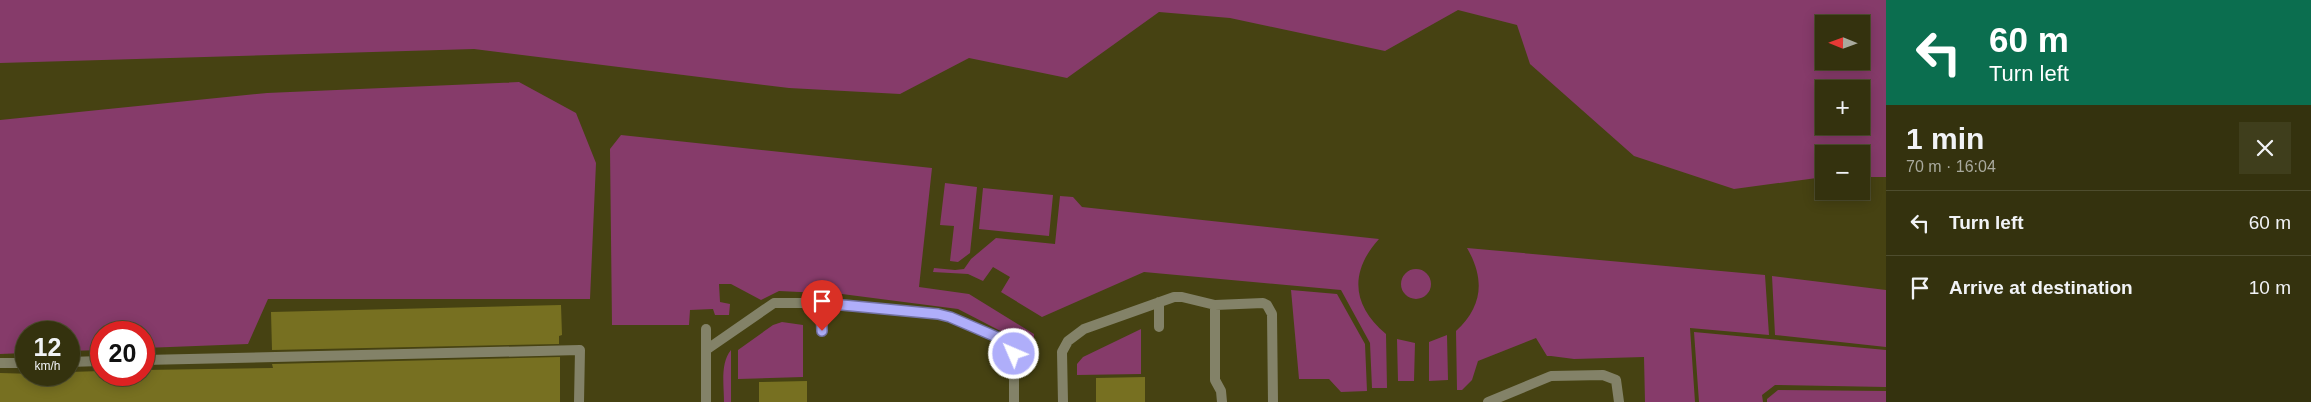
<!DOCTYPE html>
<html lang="en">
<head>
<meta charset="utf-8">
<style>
  :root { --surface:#34320e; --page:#3f3e1c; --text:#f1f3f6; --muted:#a9aa9e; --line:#4e4d2e }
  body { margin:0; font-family:Helvetica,sans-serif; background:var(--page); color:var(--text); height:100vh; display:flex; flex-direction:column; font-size:19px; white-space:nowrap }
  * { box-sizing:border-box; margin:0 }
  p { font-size:16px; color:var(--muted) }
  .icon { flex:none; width:28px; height:28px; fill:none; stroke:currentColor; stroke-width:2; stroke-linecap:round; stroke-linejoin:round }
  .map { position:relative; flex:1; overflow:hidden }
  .side { display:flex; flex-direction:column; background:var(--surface); width:425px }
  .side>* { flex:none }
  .top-card { background:#0b6e4f; color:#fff; overflow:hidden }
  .needle { width:32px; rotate:271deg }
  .fabs { position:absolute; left:1815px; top:15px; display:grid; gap:10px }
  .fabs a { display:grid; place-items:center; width:55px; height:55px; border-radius:0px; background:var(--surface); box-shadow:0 2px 12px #0003,0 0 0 1px var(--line); font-size:25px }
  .speed { position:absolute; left:15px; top:321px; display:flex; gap:10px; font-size:25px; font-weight:700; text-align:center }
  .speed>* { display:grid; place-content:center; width:65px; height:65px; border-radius:50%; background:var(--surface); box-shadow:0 2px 12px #0003,0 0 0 1px var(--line); line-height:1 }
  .speed small { font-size:12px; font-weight:400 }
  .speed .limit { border:8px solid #d22; background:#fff; color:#111 }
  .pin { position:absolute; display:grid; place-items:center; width:42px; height:42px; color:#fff; margin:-51px -21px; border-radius:50% 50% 50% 0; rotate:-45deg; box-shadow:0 0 5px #0007 }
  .pin .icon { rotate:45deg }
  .me { position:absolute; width:55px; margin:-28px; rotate:315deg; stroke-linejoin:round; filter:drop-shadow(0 0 4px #0008) }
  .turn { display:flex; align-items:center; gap:18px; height:105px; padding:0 20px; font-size:22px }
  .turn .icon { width:65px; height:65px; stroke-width:2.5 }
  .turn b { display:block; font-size:35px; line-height:42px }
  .round { display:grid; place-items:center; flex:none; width:52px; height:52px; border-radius:0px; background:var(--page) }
  .head { display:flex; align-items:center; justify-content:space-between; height:85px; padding:0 20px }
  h1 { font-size:30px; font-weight:700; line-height:38px }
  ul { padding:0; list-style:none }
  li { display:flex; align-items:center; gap:15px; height:65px; padding:0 20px; border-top:1px solid var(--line) }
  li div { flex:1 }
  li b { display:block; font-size:19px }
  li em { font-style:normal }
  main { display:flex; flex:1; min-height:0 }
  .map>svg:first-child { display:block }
  .green { fill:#863b6a; fill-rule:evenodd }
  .building { fill:#777021 }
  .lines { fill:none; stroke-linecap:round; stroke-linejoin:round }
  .lane { stroke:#838268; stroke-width:10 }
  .street { stroke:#838268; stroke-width:10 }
  .route-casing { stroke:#7271a2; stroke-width:12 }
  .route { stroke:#afaefa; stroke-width:9 }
</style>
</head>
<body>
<main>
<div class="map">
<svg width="1886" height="402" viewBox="0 0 1886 402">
  <rect width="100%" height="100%" fill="#464212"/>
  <path class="green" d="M0,0H1886V177H1861V154H1824V177L1734,189L1634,156L1530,64L1517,25L1458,10L1385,51L1230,18L1159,12L1067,78L969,58L900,94L789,88L474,49L0,63ZM1824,24H1861V61H1824ZM1824,89H1861V126H1824Z
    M519,82L576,113L596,163L590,299H268L248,344L144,348V332H101V350L69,351V332H26V353L0,354V120L267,93Z
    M621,135L932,168L919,287L969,294L1034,334V340L1016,339L958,309L842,294L779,291L761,300L731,284H719L720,302L730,304L729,315H715L713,309L690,310L689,325H612L610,149Z
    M945,183L977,187L970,253L958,262L950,261L954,226L940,225Z
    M983,188L1053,195L1049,236L979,229Z
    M1060,196L1073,197L1082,207L1379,239C1349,272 1352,306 1386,334L1387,388H1372L1370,343L1341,290L1144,272L1042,317L1001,292L1010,277L993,267L983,281L968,274L933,272L934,268L955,270L964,269L971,259L996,238L1055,244Z
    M1467,248L1765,275L1769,335L1690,328L1695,402H1645L1644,357L1574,359L1551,356H1547L1536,338L1478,361L1472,380L1462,390H1457L1456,331C1483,306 1485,279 1467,248Z
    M1401 284a15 15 0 1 1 30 0a15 15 0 1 1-30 0Z
    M1772,276L1886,290V347L1775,335Z
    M1291,290L1337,294L1365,344L1367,391L1341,392L1329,379H1299Z
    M782,322L803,325V377L738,379V350L773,325Z
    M1141,329V374L1077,375V364L1083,357Z
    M1694,332L1886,350V387L1775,385L1762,395L1763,402H1699Z
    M1447,335L1448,380L1429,381V342Z
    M1397,339L1415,343L1414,381H1398Z
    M731,350V402H724C724,386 720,363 731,350Z
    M1778,390L1886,391V402H1767V399Z"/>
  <path class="building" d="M561,305L562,335L559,336V344L272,350L271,312Z
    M560,357V402H0V373L69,375V372L101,371V375H144V370L273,368L272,364Z
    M1145,377V402H1096V378Z
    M807,381V402H759V382Z"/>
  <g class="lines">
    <path class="lane" d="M821,303L822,331
      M1215,305V380L1221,391L1222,402
      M1159,327V302
      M706,350L774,303H821L938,314L950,317L1011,344L1014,354V402
      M144,360L580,350L579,402
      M69,362L101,361
      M0,363H26
      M1063,402L1062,352L1068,341L1084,329L1174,297H1182L1215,305L1263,303L1267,305L1272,314L1273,402
      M1488,402L1551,376L1603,375L1616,380L1619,402"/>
    <path class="street" d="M706,329V402"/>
  </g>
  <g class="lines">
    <g class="route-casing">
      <path id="route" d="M822,331L821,303L938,314L950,317L1006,341L1011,344L1014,354"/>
    </g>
    <use href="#route" class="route"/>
  </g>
</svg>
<div class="fabs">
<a><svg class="needle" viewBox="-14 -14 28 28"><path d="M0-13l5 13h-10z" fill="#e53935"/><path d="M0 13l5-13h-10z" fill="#a9aa9e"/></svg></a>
<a>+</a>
<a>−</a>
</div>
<div class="speed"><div>12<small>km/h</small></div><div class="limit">20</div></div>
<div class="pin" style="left:822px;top:331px;background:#d93025"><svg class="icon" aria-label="arrive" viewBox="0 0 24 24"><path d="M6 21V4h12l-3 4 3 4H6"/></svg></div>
<svg class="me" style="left:1014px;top:354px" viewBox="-20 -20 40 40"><circle r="17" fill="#afaefa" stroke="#fff" stroke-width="3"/><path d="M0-11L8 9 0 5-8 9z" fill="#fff"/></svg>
</div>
<section class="side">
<div class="top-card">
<div class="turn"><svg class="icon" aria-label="left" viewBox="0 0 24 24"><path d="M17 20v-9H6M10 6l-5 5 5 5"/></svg><div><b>60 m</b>Turn left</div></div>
</div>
<div class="head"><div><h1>1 min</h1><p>70 m · 16:04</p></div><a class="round"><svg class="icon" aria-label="close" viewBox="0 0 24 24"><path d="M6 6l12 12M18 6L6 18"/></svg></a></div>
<ul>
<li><svg class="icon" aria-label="left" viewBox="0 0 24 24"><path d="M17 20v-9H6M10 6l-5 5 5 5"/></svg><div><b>Turn left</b></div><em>60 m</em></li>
<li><svg class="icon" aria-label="arrive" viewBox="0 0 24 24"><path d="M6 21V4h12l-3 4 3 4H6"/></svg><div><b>Arrive at destination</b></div><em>10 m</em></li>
</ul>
</section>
</main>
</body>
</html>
